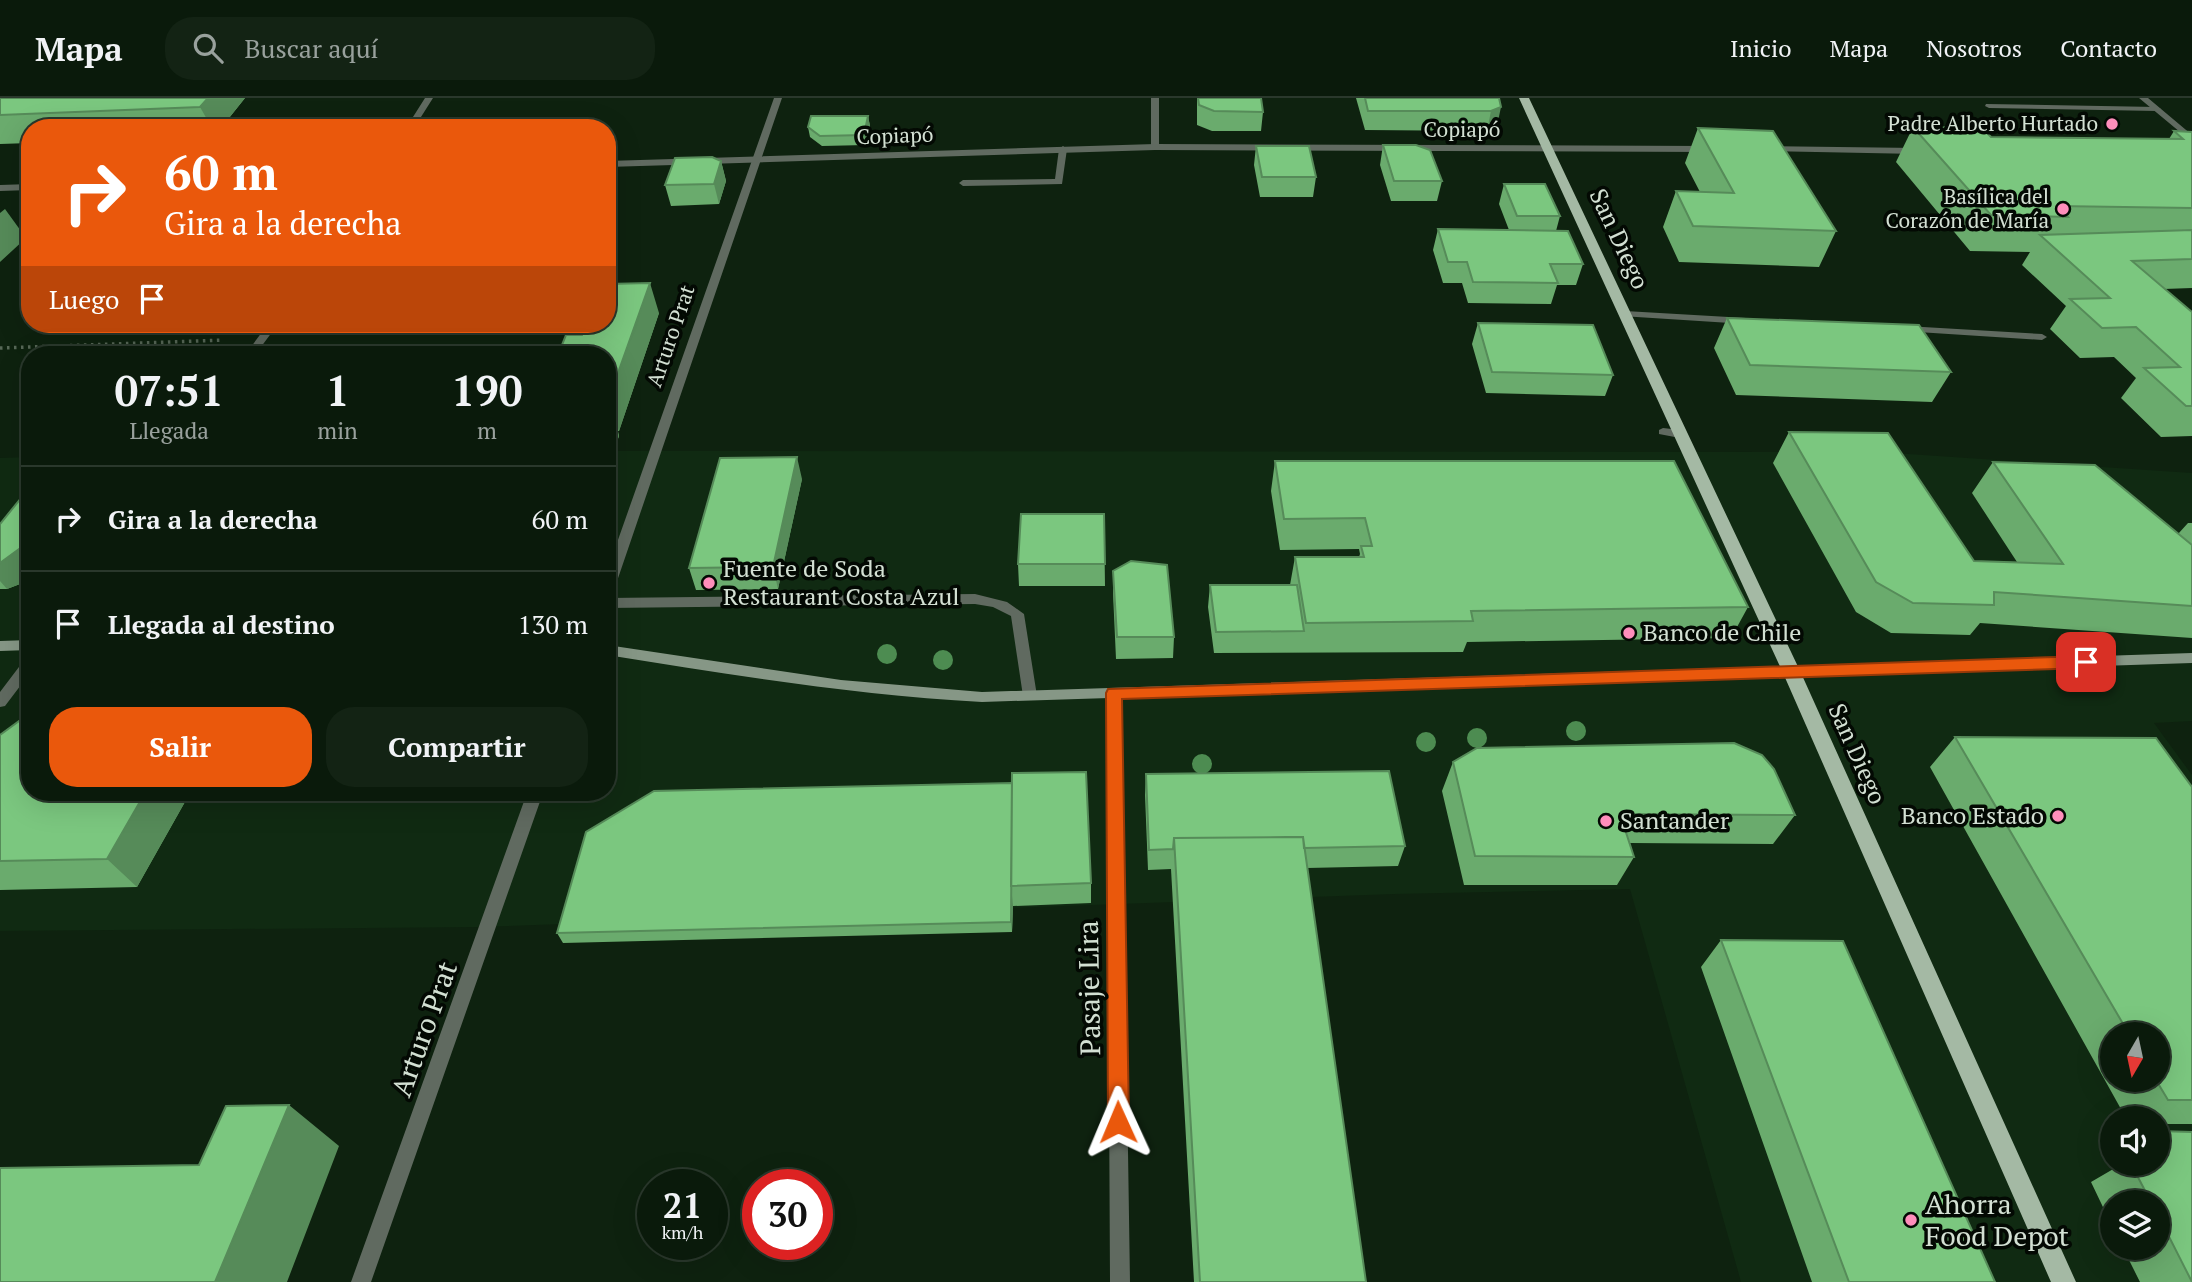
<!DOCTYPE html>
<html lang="es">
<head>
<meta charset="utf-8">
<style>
  :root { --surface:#0a1a0b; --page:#132314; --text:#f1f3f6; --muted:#99a19d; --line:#2a382c; --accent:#ea580c }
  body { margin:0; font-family:"PT Serif",serif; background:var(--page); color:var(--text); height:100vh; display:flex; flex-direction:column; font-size:26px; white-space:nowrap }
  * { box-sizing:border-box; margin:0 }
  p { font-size:23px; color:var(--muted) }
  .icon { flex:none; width:38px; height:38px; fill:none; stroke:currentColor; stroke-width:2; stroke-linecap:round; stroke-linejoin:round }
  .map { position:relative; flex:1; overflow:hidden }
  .side { position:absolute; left:21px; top:248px; width:595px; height:455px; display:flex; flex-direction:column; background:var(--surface); border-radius:28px; box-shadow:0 7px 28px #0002,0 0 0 2px var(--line) }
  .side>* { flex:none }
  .top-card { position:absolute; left:21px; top:21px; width:595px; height:214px; border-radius:28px; box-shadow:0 7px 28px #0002,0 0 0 2px var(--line); background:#ea580c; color:#fff; overflow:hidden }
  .needle { width:46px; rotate:189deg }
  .buttons { position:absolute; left:2100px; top:924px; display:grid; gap:14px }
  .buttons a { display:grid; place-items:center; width:70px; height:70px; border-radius:50%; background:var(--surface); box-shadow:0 7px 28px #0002,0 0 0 2px var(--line); font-size:35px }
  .speed { position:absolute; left:637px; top:1071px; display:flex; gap:14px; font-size:35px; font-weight:700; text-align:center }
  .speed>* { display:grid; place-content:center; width:91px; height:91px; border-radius:50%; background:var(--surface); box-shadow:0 7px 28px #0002,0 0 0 2px var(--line); line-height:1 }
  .speed small { font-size:18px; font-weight:400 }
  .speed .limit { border:10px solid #d22; background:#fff; color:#111 }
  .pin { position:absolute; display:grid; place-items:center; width:60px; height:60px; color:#fff; margin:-30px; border-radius:14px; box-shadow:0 4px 10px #0006 }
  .me { position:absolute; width:77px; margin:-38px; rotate:359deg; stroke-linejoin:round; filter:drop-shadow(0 0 5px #0008) }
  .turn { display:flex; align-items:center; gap:24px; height:147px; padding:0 28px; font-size:32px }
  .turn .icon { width:91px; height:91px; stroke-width:2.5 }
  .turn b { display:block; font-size:49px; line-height:60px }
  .then { display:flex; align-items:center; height:66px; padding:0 28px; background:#0003; gap:14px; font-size:26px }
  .eta { display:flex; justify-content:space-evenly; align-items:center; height:119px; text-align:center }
  .eta b { font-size:42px; font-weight:700; line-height:49px }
  .primary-button { display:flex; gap:14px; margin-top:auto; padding:14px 28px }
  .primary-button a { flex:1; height:80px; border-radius:28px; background:var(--accent); color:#fff; font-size:28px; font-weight:700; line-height:80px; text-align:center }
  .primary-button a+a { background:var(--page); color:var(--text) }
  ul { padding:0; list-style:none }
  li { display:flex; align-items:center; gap:21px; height:105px; padding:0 28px; border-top:2px solid var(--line) }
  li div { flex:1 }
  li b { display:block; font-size:26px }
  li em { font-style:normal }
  header { display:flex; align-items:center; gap:42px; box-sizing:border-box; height:98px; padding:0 35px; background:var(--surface); border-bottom:2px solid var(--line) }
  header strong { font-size:33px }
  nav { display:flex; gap:38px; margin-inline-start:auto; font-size:24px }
  .search { width:490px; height:63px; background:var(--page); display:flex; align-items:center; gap:18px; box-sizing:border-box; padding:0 24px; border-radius:28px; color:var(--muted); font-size:26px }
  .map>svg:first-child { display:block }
  .built { fill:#102a12; fill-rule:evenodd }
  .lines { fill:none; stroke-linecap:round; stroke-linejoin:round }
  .path { stroke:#576857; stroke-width:3.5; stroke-dasharray:2.5 4.5; stroke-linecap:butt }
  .service { fill:#606a60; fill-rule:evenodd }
  .minor { fill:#606a60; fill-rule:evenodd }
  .tertiary { fill:#606a60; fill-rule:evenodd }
  .secondary { fill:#869786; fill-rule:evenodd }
  .primary { fill:#a4b9a4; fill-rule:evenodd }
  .tree { fill:#4d8c51 }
  .wall { fill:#6aab6d; fill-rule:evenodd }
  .shaded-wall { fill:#568b59 }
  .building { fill:#7bc77f; stroke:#568b59; stroke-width:2 }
  .route { fill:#ea580c; stroke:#983908; stroke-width:2 }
  .poi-dot { fill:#fe8ebb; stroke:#030903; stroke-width:2.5 }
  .labels { text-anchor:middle; stroke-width:7; stroke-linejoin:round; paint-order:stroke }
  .far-poi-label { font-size:21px; fill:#d3e0d3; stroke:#030903; text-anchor:end }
  .far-street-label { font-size:21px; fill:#d3e0d3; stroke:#030903 }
  .street-label { font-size:24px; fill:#d3e0d3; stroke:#030903 }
  .poi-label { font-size:24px; fill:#d3e0d3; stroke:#030903; text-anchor:start }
  .near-street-label { font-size:28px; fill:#d3e0d3; stroke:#030903 }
  .near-poi-label { font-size:28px; fill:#d3e0d3; stroke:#030903; text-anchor:start }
</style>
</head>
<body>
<header>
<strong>Mapa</strong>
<div class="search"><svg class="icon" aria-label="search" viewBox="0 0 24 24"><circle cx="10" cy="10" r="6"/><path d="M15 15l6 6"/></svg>Buscar aquí</div>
<nav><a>Inicio</a><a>Mapa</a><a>Nosotros</a><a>Contacto</a></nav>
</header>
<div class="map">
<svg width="2192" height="1184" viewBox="0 0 2192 1184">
  <rect width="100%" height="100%" fill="#0e220f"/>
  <path class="built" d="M607,353L1879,354L2192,375V623L2154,625L2192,677V1184H1741L1630,791L1395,796L479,829L0,833V360L30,359V695H607ZM2112,936H2158V982H2112ZM2112,1020H2158V1066H2112ZM2112,1104H2158V1150H2112Z"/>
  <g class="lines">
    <path class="path" d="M0,250L223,242"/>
    <path class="service" d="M1986,6L2157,9L2161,11L2157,13L1989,10L1985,8Z
      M1063,48L1067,51L1062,86L963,88L959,85L963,82L1055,81L1059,51Z
      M1625,213L1746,220L1751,223L1746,226L1621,218V214Z
      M1906,228L2042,236L2047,239L2042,242L1902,233L1901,231Z
      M1663,330L1680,332L1686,336L1680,340L1659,336V332Z
      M975,496L1007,504L1024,516L1037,598L1035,602H1025L1023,598L1011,518L993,509L975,506L607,510V500Z"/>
    <path class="minor" d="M425,0H433L414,30H406Z
      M774,0H782L614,492L607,496V473Z
      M1151,0H1159V49L1155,52L1151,49Z
      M2139,0H2148L2192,37V44Z
      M268,226H278L255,257H245Z
      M30,560V575L5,608L0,609V594L25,561Z
      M1114,590L1119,591L1121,595L1130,1184H1110L1107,595L1109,591Z
      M527,695H543L371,1184H351Z"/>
    <path class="tertiary" d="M1155,46L1708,48L1712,51L1708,54L1155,52L607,69V63Z
      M1767,48L1918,50L1922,53L1918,56L1764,53L1763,51Z
      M30,86V92L0,93V87Z"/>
    <path class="secondary" d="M30,542V552L0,553V543Z
      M607,547L841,582L982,594L2192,555V565L982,604C856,597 732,577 607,557Z"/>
    <path class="primary" d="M1519,0H1529L1801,575L2076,1184H2051L1783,575Z"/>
  </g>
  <g class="tree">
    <circle cx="887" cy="556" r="10"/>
    <circle cx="943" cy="562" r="10"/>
    <circle cx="1576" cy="633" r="10"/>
    <circle cx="1477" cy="640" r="10"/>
    <circle cx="1426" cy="644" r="10"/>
    <circle cx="1202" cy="666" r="10"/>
  </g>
  <path class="wall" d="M0,0H245L221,30H30V45L0,46Z
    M1197,0H1261L1263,14L1261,33H1212L1197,27Z
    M1356,0H1499L1497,28L1487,33L1365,32Z
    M868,18L870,28L866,47L822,48L810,39L808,29Z
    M1913,29L1991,39L2169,41L2174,33L2192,34V190L2164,191L2192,214V338L2161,339L2121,300L2136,280L2114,259L2080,260L2050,231L2066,208L2022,167L2030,154L1970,153L1896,64Z
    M1698,30L1836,133L1819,169L1679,164L1663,129L1676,93L1700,94L1685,65Z
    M1383,47L1442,83L1437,103H1391L1380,67Z
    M1256,48L1316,79L1313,99H1260L1254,67Z
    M721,63L726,83L719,106L671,108L665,87Z
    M1504,86L1560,118L1556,133L1583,166L1576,187H1557L1551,206L1468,205L1462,185H1443L1433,152L1438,131L1509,132L1499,106Z
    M659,215L619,333H618L619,338L607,371V257L582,237L584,232L582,226H607Z
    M1727,220L1951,274L1932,304L1736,297L1714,250Z
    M1478,225L1613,277L1605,298L1486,295L1472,246Z
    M1789,334L1974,463L2017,464L1972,395L1993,364L2178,436L2188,425H2192V540L1980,525L1970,537L1891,535L1856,514L1773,365Z
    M1275,363L1748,509L1731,540L1467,544L1463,554L1214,555L1208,509L1210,487H1290L1295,459H1359L1360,456L1359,451L1280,452L1271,393Z
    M802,381L778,491L696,492L689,470Z
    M30,389V479L20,486L7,491H0V426Z
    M1104,416L1105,488H1019L1018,466Z
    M1113,473L1174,539L1173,560L1116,561L1113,495Z
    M0,637L30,695H190L137,789L0,792Z
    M1955,639L2192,689V1026H2158V1020H2126L1930,669ZM2112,936H2158V982H2112Z
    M1453,664L1795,717L1773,746L1630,745L1634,759L1617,787H1464L1442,693Z
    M1146,676L1405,748L1398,768L1307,770L1366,1184H1194L1171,771L1148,772L1145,697Z
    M586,734L1091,785V805L1013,808L1012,834L563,845L557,835Z
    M1721,842L1995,1184H1812L1701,869Z
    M2158,1033L2192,1184H2140L2123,1150H2158V1104H2112V1128L2091,1084L2115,1070L2113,1066H2158Z
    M2112,1052V1065L2107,1055Z"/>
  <path class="shaded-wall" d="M208,0H245L221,30H212L200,9Z
    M1501,9L1497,28L1487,33L1491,13Z
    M868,18L870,28L866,47L864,37Z
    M721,63L726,83L719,106L714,86Z
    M5,111L26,140L0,164V115Z
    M650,185L659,215L619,333L608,303Z
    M607,304L619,338L607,371Z
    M797,359L802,381L778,491L773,469Z
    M30,443V479L20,486L7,491L0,483V465Z
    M145,695H190L137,789L107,761Z
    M1012,798L1013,808L1012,834L1011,824Z
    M289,1007L339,1048L287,1184H215Z"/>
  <path class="building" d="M0,0H208L200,9L0,17Z
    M1198,0H1261L1263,14L1214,13L1199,7Z
    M1365,0H1499L1501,9L1491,13H1368Z
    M811,18H868L864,37L820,38L808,29Z
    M1913,29L1982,30L1991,39L2183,41L2174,33L2192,34V110L2058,108L2068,119L1991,117Z
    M1698,30L1773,33L1836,133L1693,128L1676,93L1734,95Z
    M1383,47H1416L1430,52L1442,83H1394Z
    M1256,48H1309L1316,79H1262Z
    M712,59L721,63L714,86L665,87L675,60Z
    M1504,86H1545L1560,118H1517Z
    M1438,131L1568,133L1583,166H1550L1558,185L1473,184L1467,164H1448Z
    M2192,132V161L2132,163L2192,214V308H2186L2144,270L2180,269L2136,229L2102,230L2070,201L2110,200L2040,137Z
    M650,185L608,303H607V257H558L566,237H582L587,226H607V186Z
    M1727,220L1919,227L1951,274L1750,267Z
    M1478,225L1593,227L1613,277L1492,274Z
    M1789,334L1888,335L1974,463L2063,466L1993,364L2095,367L2192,447V508L1994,494V507L1913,505L1876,484Z
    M797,359L773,469L689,470L720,360Z
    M1275,363H1674L1748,509L1471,513L1473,523L1306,525L1295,459H1364L1361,448H1372L1365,420L1284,421Z
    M30,389V443L0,465V426Z
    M1021,416H1104L1105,466H1018Z
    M1131,463L1167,467L1174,539H1117L1113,473Z
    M1210,487H1297L1304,533L1216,534Z
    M30,615V695H145L107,761L0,763V637Z
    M1955,639L2156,640L2192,689V1002H2168L2156,982H2158V936H2129Z
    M1734,645L1762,657L1774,671L1795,717L1620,716L1634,759L1475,758L1453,664L1477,650Z
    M1389,673L1405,748L1304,750L1303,739L1174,740L1173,751L1149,752L1146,676Z
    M1086,674L1091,785L1011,788L1012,675Z
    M1012,685L1011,824L557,835L586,734L654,693Z
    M1303,739L1366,1184H1200L1174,740Z
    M1721,842L1843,843L1995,1184H1849Z
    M289,1007L215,1184H0V1070L199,1067L226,1008Z
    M2158,1033L2192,1034V1184L2158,1117V1104H2151L2131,1066H2158V1063H2162L2158,1055Z"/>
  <path class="route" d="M2086,558L2093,564L2086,570L1122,601L1129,1024L1126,1031L1118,1034L1111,1031L1108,1024L1106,595L1108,591Z"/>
  <g class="poi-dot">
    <circle cx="2112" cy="26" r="7"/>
    <circle cx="2063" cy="111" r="7"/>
    <circle cx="709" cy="485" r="7"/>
    <circle cx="1629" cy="535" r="7"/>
    <circle cx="2058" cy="718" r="7"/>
    <circle cx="1606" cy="723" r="7"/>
    <circle cx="1911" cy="1122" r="7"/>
  </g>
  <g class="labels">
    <g class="far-poi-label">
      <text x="2098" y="33">Padre Alberto Hurtado</text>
      <text x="2049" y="106">Basílica del<tspan x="2049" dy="24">Corazón de María</tspan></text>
    </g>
    <g class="far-street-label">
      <text x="1462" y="39">Copiapó</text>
      <text transform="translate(895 38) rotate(-2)" y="7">Copiapó</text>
      <text transform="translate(671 238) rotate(-71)" y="7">Arturo Prat</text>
    </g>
    <g class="street-label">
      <text transform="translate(1619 141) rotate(65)" y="8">San Diego</text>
      <text transform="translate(1857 656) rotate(66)" y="8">San Diego</text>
    </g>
    <g class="poi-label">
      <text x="723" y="479">Fuente de Soda<tspan x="723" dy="28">Restaurant Costa Azul</tspan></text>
      <text x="1643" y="543">Banco de Chile</text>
      <text x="2044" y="726" text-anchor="end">Banco Estado</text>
      <text x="1620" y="731">Santander</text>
    </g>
    <g class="near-street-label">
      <text transform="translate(1089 890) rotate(-91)" y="10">Pasaje Lira</text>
      <text transform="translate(424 931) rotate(-70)" y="10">Arturo Prat</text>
    </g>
    <g class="near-poi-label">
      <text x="1925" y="1116">Ahorra<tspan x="1925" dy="32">Food Depot</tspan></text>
    </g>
  </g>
</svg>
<div class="buttons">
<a><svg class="needle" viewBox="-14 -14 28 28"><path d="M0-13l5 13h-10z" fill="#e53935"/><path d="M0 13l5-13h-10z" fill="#99a19d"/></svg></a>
<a><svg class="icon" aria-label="sound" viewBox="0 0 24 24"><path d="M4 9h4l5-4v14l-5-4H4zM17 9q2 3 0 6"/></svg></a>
<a><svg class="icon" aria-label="layers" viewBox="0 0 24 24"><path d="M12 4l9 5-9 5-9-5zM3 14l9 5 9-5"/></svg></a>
</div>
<div class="speed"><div>21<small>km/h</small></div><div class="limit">30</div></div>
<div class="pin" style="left:2086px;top:564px;background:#d93025"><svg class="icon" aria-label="arrive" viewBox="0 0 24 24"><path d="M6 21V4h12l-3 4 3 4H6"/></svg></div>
<svg class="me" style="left:1118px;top:1024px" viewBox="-20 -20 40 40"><path d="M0-17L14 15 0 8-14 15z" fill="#ea580c" stroke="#fff" stroke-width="4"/></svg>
<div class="top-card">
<div class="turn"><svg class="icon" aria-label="right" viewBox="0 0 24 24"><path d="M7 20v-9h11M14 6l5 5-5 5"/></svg><div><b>60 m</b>Gira a la derecha</div></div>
<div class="then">Luego<svg class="icon" aria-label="arrive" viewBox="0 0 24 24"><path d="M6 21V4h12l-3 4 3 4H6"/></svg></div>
</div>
<section class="side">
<div class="eta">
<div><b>07:51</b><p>Llegada</p></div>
<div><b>1</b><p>min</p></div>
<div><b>190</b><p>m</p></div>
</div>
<ul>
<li><svg class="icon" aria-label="right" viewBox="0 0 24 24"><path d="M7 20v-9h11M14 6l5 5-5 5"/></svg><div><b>Gira a la derecha</b></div><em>60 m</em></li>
<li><svg class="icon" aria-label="arrive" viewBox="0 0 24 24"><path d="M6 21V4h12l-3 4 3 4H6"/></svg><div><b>Llegada al destino</b></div><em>130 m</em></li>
</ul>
<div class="primary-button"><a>Salir</a><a>Compartir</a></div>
</section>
</div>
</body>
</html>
